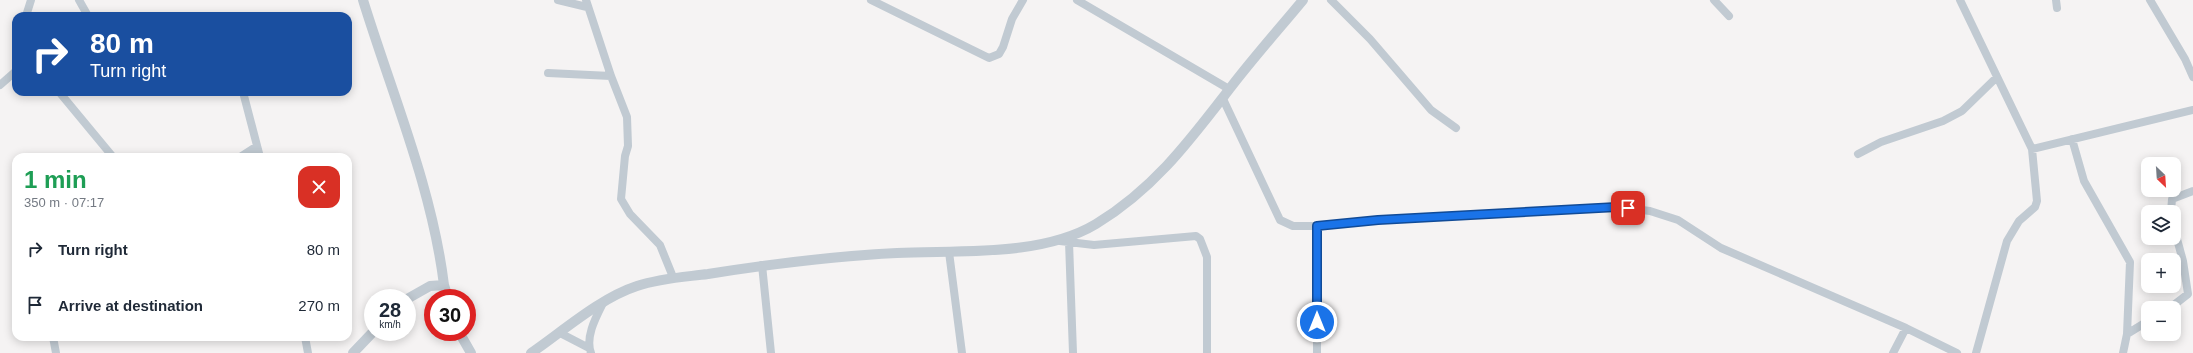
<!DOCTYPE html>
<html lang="en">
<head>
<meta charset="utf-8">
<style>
  :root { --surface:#fff; --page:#f6f6f7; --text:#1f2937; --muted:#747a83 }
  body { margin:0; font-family:Arial,sans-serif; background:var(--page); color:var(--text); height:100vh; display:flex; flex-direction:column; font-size:15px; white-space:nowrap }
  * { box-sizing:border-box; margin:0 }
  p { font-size:13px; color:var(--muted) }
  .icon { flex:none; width:22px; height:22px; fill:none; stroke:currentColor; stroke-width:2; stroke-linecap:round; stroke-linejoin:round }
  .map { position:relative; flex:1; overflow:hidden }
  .panel { position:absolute; left:12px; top:153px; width:340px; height:188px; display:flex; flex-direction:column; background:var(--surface); border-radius:12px; box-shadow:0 2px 10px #0003 }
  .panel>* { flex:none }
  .banner { position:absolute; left:12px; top:12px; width:340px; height:84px; border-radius:12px; box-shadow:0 2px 10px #0003; background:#1a4fa0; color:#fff; overflow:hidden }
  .needle { width:26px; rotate:155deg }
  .fabs { position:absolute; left:2141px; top:157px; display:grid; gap:8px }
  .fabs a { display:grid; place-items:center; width:40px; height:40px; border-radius:8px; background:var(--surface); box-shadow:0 2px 10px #0003; font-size:20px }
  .speed { position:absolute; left:364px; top:289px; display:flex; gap:8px; font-size:20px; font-weight:700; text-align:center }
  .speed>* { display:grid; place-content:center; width:52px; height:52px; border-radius:50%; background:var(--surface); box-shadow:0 2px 10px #0003; line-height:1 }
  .speed small { font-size:10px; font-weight:400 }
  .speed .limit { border:6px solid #d22; background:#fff; color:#111 }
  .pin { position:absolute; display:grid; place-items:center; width:34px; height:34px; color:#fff; margin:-17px; border-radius:8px; box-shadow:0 2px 6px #0006 }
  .me { position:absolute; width:44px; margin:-22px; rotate:0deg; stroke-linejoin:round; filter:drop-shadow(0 0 3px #0008) }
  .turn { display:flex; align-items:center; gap:14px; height:84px; padding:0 12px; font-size:18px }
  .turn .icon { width:52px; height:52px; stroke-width:2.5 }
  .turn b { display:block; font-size:28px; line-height:34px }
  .round { display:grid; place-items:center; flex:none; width:42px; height:42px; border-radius:12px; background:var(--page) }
  .headline { display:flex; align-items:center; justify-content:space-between; height:68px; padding:0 12px }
  h1 { font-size:24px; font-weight:800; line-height:30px; color:#1e9e55 }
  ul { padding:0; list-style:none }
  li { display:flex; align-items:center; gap:12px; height:56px; padding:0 12px }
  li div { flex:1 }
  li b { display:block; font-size:15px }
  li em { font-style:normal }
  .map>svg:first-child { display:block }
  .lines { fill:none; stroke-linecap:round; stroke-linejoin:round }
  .minor { stroke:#c1cad2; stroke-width:8 }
  .tertiary { stroke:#c1cad2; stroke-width:10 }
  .route-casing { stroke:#114b97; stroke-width:10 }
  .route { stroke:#1a73e8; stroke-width:7 }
</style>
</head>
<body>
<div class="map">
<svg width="2193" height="353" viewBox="0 0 2193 353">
  <rect width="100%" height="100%" fill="#f5f3f3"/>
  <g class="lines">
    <path class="minor" d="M79,0L88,16
      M558,0L587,7
      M586,0L611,76L627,117L628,146L625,156L621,199L630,214L660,245L673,277
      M871,0L989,58L999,54L1003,47L1012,19L1023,0
      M1077,0L1229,89
      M1331,0L1370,39L1431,110L1456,128
      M1714,0L1729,16
      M1960,0L2032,149L2037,201L2035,207L2019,221L2007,241L1976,353
      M2056,0L2057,8
      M2150,0L2185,59L2193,77
      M26,16L31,0
      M548,73L611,76
      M0,85L16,71
      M243,92L260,157
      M60,93L113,157
      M1223,99L1280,220L1293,226H1317L1378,220L1617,207L1650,211L1678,220L1721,248L1906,328L1957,353
      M2072,139L2084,181L2130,262L2127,334
      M2032,149L2193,110
      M1858,154L1881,142L1943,121L1962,111L1997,77
      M240,157L257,146
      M2171,212L2172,199L2193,191
      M1060,241L1094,245L1196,236L1200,239L1207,257V353
      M1069,242L1073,353
      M949,252L962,353
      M762,265L771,353
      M2170,308L2188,294L2183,261L2174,228
      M560,333L589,348
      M53,337L56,353
      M305,337L308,353
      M591,353C585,337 596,317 603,303
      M1317,353V226
      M1893,353L1906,328
      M2123,353L2127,334L2148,321"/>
    <path class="tertiary" d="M363,0C392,94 432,187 444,285
      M407,299L430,286L444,285L448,298
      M459,332L471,353
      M353,353L373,332
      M531,353C563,331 600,298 637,286C661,278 685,277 708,274C771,264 834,256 897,253C959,250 1041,257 1096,224C1155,188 1190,140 1231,87C1254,57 1279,29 1303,0"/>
  </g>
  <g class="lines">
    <g class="route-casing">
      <path id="route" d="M1317,322V226L1378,220L1617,207L1628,208"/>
    </g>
    <use href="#route" class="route"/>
  </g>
</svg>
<div class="fabs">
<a><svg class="needle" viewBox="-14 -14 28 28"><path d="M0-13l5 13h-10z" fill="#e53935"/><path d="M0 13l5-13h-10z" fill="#747a83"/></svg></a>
<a><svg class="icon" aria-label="layers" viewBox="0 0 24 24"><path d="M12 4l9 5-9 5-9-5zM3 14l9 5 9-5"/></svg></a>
<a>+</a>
<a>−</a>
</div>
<div class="speed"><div>28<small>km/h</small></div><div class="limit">30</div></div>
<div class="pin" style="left:1628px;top:208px;background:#d93025"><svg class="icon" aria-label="arrive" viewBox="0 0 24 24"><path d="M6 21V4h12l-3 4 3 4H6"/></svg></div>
<svg class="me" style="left:1317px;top:322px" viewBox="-20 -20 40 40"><circle r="17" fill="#1a73e8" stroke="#fff" stroke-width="3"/><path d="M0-11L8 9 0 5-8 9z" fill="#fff"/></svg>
<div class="banner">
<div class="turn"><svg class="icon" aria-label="right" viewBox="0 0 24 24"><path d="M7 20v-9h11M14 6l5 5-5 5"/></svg><div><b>80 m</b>Turn right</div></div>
</div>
<section class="panel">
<div class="headline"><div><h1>1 min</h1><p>350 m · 07:17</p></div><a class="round" style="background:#d93025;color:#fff"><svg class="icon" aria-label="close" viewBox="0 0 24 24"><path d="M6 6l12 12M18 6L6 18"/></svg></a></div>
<ul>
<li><svg class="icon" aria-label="right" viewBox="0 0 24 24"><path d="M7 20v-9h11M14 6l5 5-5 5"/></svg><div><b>Turn right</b></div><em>80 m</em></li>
<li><svg class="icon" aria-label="arrive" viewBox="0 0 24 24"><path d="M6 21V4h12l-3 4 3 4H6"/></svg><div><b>Arrive at destination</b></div><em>270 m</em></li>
</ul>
</section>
</div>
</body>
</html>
